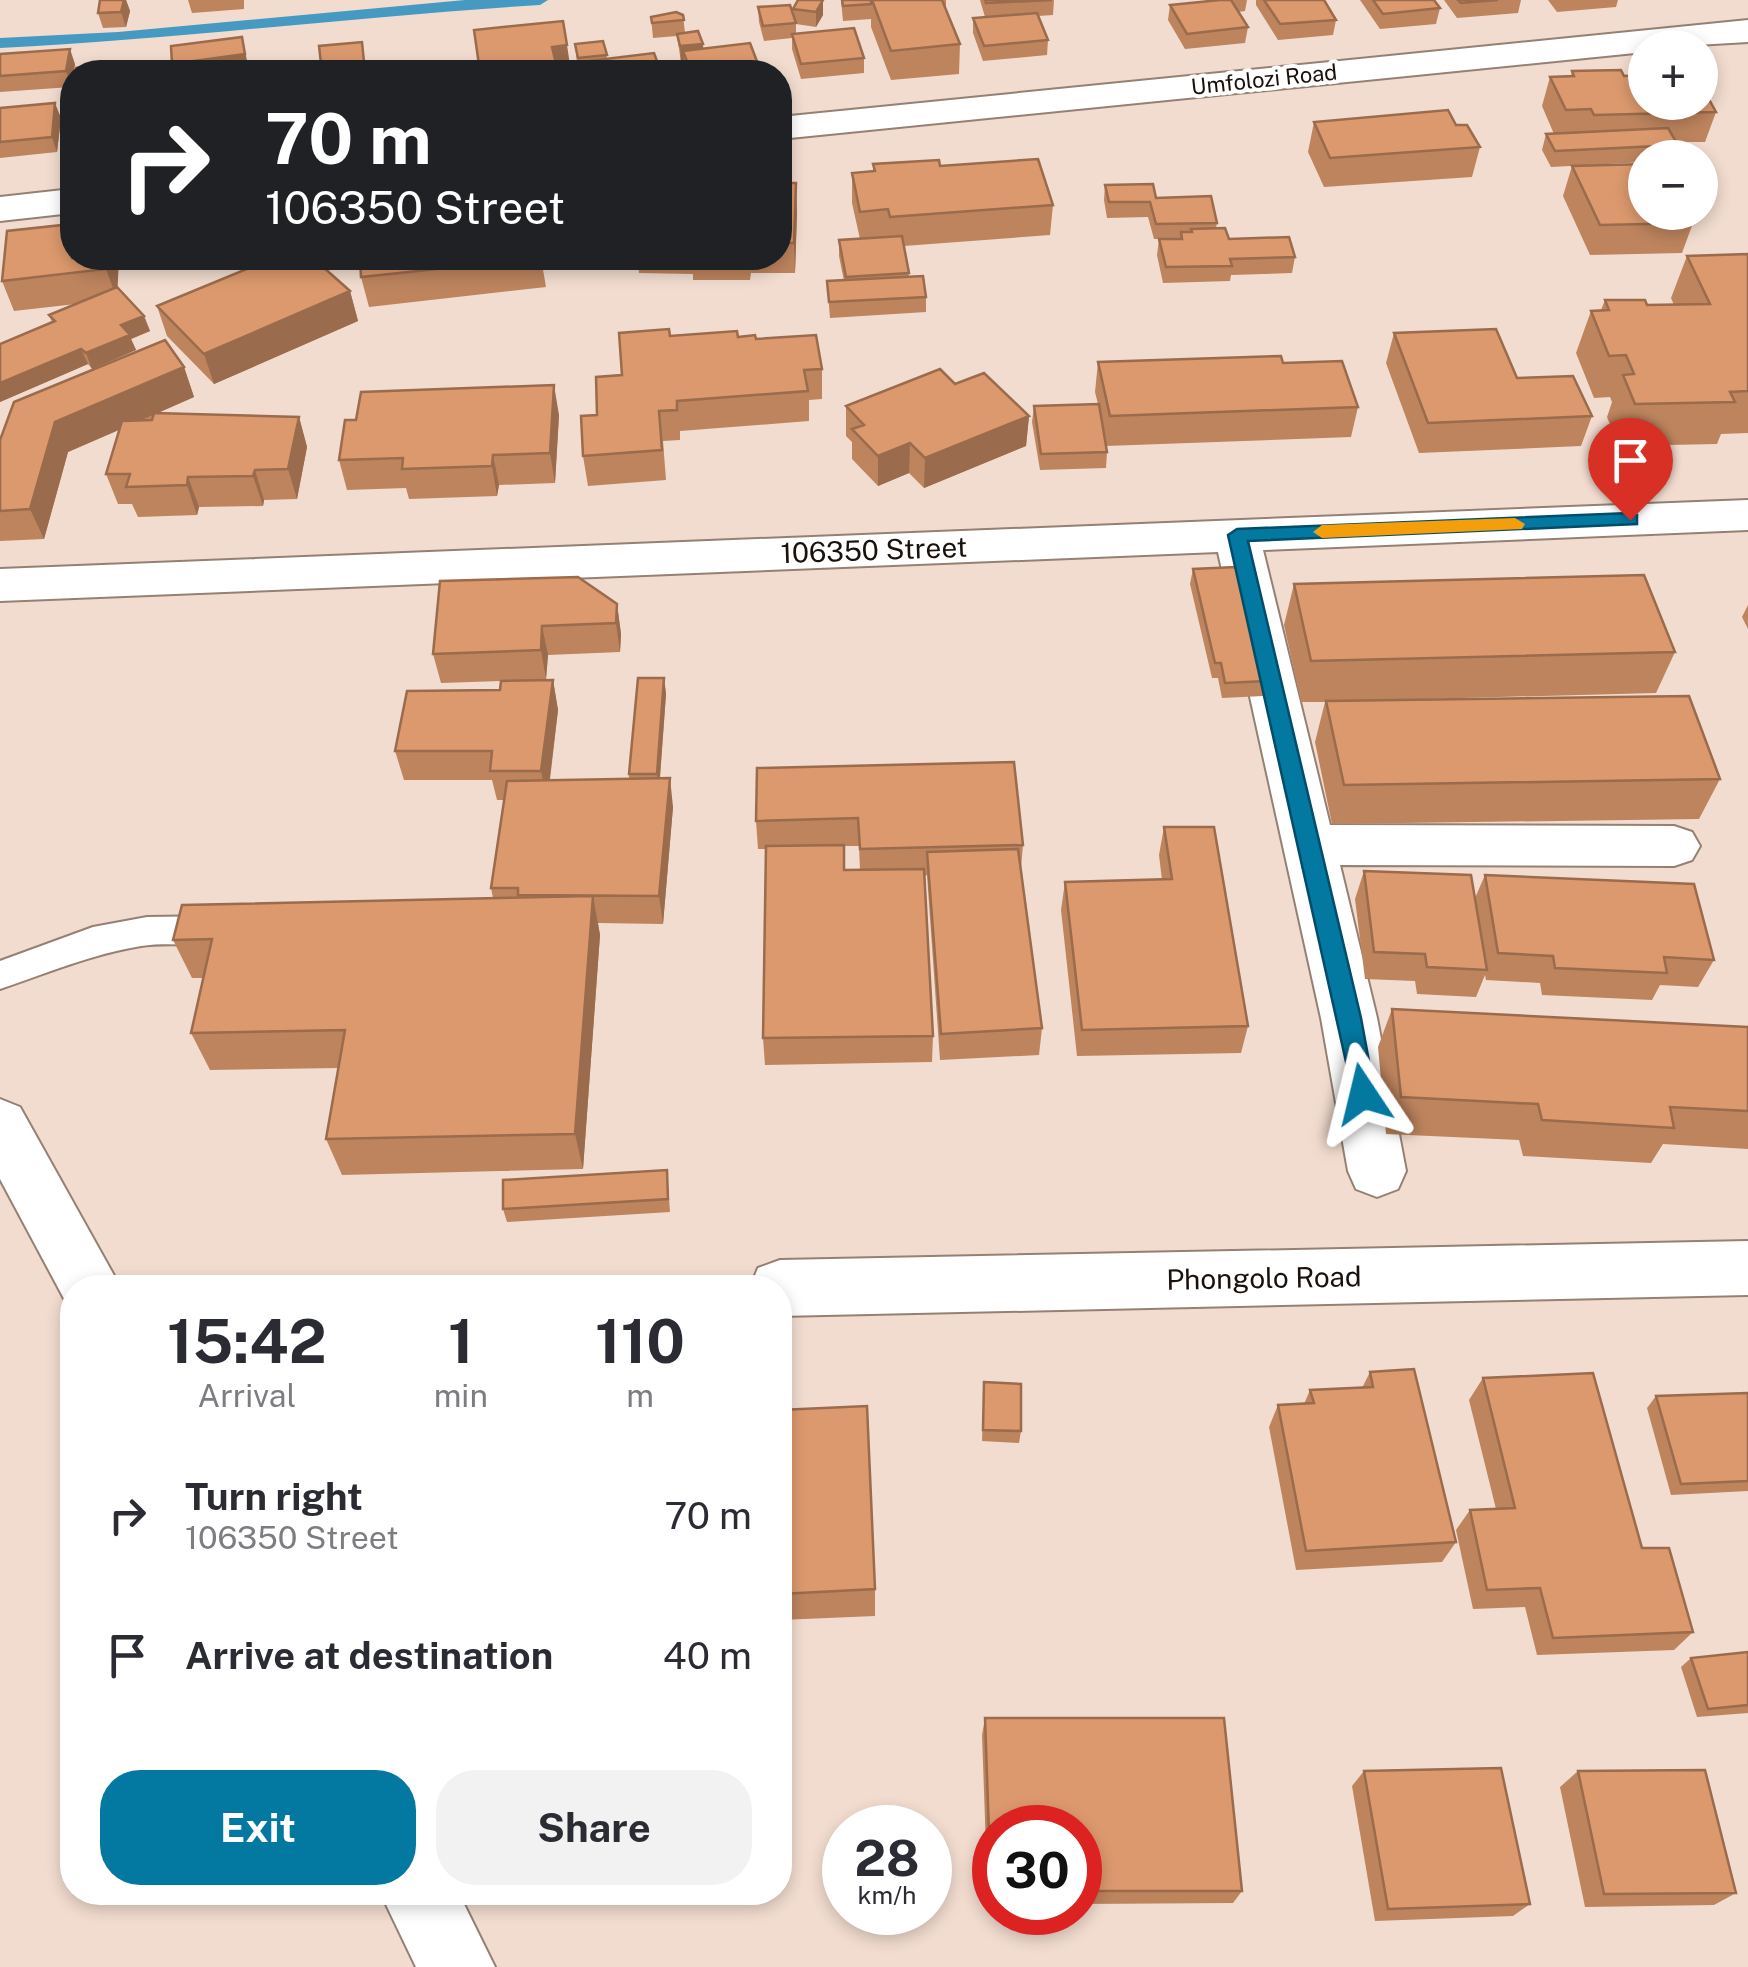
<!DOCTYPE html>
<html lang="en">
<head>
<meta charset="utf-8">
<style>
  :root { --surface:#fff; --page:#f2f2f3; --text:#2b2b33; --muted:#7c7c81; --accent:#0378a1 }
  body { margin:0; font-family:"Public Sans",sans-serif; background:var(--page); color:var(--text); height:100vh; display:flex; flex-direction:column; font-size:38px; white-space:nowrap }
  * { box-sizing:border-box; margin:0 }
  p { font-size:32px; color:var(--muted) }
  .icon { flex:none; width:55px; height:55px; fill:none; stroke:currentColor; stroke-width:2; stroke-linecap:round; stroke-linejoin:round }
  .map { position:relative; flex:1; overflow:hidden }
  .drawer { position:absolute; left:60px; top:1275px; width:732px; height:630px; display:flex; flex-direction:column; background:var(--surface); border-radius:40px; box-shadow:0 5px 15px #0003 }
  .drawer>* { flex:none }
  .banner { position:absolute; left:60px; top:60px; width:732px; height:210px; border-radius:40px; box-shadow:0 5px 15px #0003; background:#202124; color:#fff; overflow:hidden }
  .buttons { position:absolute; left:1628px; top:30px; display:grid; gap:20px }
  .buttons a { display:grid; place-items:center; width:90px; height:90px; border-radius:50%; background:var(--surface); box-shadow:0 5px 15px #0003; font-size:50px }
  .speed { position:absolute; left:822px; top:1805px; display:flex; gap:20px; font-size:50px; font-weight:700; text-align:center }
  .speed>* { display:grid; place-content:center; width:130px; height:130px; border-radius:50%; background:var(--surface); box-shadow:0 5px 15px #0003; line-height:1 }
  .speed small { font-size:25px; font-weight:400 }
  .speed .limit { border:15px solid #d22; background:#fff; color:#111 }
  .pin { position:absolute; display:grid; place-items:center; width:85px; height:85px; color:#fff; margin:-102px -42px; border-radius:50% 50% 50% 0; rotate:-45deg; box-shadow:0 0 10px #0007 }
  .pin .icon { rotate:45deg }
  .me { position:absolute; width:110px; margin:-55px; rotate:350deg; stroke-linejoin:round; filter:drop-shadow(0 0 8px #0008) }
  .turn { display:flex; align-items:center; gap:35px; height:210px; padding:0 40px; font-size:45px }
  .turn .icon { width:130px; height:130px; stroke-width:2.5 }
  .turn b { display:block; font-size:70px; line-height:85px }
  .eta { display:flex; justify-content:space-evenly; align-items:center; height:170px; text-align:center }
  .eta b { font-size:60px; font-weight:700; line-height:70px }
  .cta { display:flex; gap:20px; margin-top:auto; padding:20px 40px }
  .cta a { flex:1; height:115px; border-radius:40px; background:var(--accent); color:#fff; font-size:40px; font-weight:700; line-height:115px; text-align:center }
  .cta a+a { background:var(--page); color:var(--text) }
  ul { padding:0; list-style:none }
  li { display:flex; align-items:center; gap:30px; height:140px; padding:0 40px }
  li div { flex:1 }
  li b { display:block; font-size:38px }
  li em { font-style:normal }
  .map>svg:first-child { display:block }
  .lines { fill:none; stroke-linecap:round; stroke-linejoin:round }
  .stream { fill:#469ac1; fill-rule:evenodd }
  .service-casing { stroke:#948174; stroke-width:4 }
  .minor-casing { stroke:#948174; stroke-width:4 }
  .service { fill:#fff; fill-rule:evenodd }
  .minor { fill:#fff; fill-rule:evenodd }
  .wall { fill:#bd845e; fill-rule:evenodd }
  .shaded-wall { fill:#9a6b4c }
  .building { fill:#dc996d; stroke:#9a6b4c; stroke-width:2.5 }
  .route { fill:#0378a1; stroke:#024e69; stroke-width:2.5 }
  .slow { fill:#f59e0b }
  .labels { text-anchor:middle; stroke-width:8; stroke-linejoin:round; paint-order:stroke }
  .far-street-label { font-size:22px; fill:#18110c; stroke:#fff }
  .street-label { font-size:28px; fill:#18110c; stroke:#fff }
</style>
</head>
<body>
<div class="map">
<svg width="1748" height="1967" viewBox="0 0 1748 1967">
  <rect width="100%" height="100%" fill="#f2dccf"/>
  <g class="lines">
    <path class="stream" d="M465,0H548L540,5C360,16 180,39 0,48V38L118,32Z"/>
    <g class="service-casing">
      <path id="service" d="M222,916L234,920L239,930L234,940C205,949 172,941 141,946C92,954 47,973 0,989V961L93,927L147,917Z"/>
    </g>
    <g class="minor-casing">
      <path id="minor" d="M1748,20V42L1645,48V52L780,139V117Z
        M72,189V213L0,221V197Z
        M1748,500V530L1263,550L1330,825L1674,826L1692,832L1700,846L1692,860L1674,866L1340,865L1377,1018L1406,1171L1398,1189L1377,1197L1356,1189L1348,1171L1321,1018L1218,552L0,601V569Z
        M0,1099L20,1107L121,1288H72V1309L69,1308L0,1179Z
        M1748,1241V1295L780,1316V1288H750L758,1268L780,1260Z
        M380,1892H458L495,1967H416Z"/>
    </g>
    <use href="#service" class="service"/>
    <use href="#minor" class="minor"/>
  </g>
  <path class="wall" d="M100,0H134H126L130,11L126,27L103,28L98,13Z
    M188,0H244V9L192,13Z
    M798,0L823,15L816,27L796,24V34L864,58V73L801,79L792,49V38L764,41L759,22L758,7L794,16L793,9Z
    M841,0H946V9L960,44L959,74L891,80L871,27V19L843,21Z
    M980,0H1054L1053,15L1038,16L1048,40L1047,55L983,61L973,33V18L985,17Z
    M1212,0H1247L1245,11L1238,12L1248,27L1245,43L1185,49L1168,20L1170,5Z
    M1256,0H1324L1336,20L1333,35L1278,40L1256,5Z
    M1360,0H1434L1440,8L1436,24L1380,29Z
    M1444,0H1521L1518,13L1457,18Z
    M1548,0H1618L1616,7L1557,12Z
    M683,15L685,33L703,44V48L761,72H687L684,61L681,62L677,36L653,38L651,17Z
    M603,41L607,58L661,72H574L572,63L577,62L575,44Z
    M0,54L75,64L71,87L0,92Z
    M1572,71L1624,76L1716,112L1705,142H1676L1678,145L1673,158H1645V162L1551,167L1542,150L1546,134H1554L1542,106L1550,77L1571,76Z
    M0,108L61,118L57,152L0,158Z
    M1314,122L1456,125L1480,147L1472,177L1324,187L1308,152Z
    M873,164L940,166L1053,205L1050,235L904,246L909,277L926,297V312L830,318L827,281H844L839,256V240L860,239L852,203V173L873,171Z
    M1572,166L1693,223L1682,253L1590,255L1563,196Z
    M780,183L797,212L795,273H751L750,280H693V274L639,273L637,258H780Z
    M1105,185L1156,198L1217,223L1216,228L1229,239L1295,257L1292,273L1231,275L1230,281L1163,283L1157,255L1159,239H1180H1154L1148,217L1107,218L1104,200Z
    M1748,254V433L1721,434L1717,444L1619,446L1607,417L1612,402L1610,397L1594,398L1576,353L1591,311L1601,310L1605,300L1647,305H1674L1671,298L1687,256Z
    M119,258L117,287L144,316L150,331L131,339L136,350L92,369L88,364L0,402V344L52,322L49,315L76,304L14,311L2,281Z
    M541,258L546,287L369,307L361,277Z
    M350,291L358,321L214,384L167,336L157,306Z
    M1394,333L1517,378L1592,416L1581,446L1419,453L1386,363Z
    M670,336L738,337L756,339L822,369V399L809,400V421L680,431V440L663,441L666,480L588,486L583,456L597,415L622,375Z
    M1098,362L1283,363L1358,407L1351,437L1106,446L1107,452L1106,468L1040,470L1032,422L1034,406L1098,404L1095,392Z
    M184,367L194,397L158,413L299,417L307,447L297,499L264,500L263,506L199,507L197,515L138,517L132,504H118L106,474L119,430L68,452L44,539L0,541V440Z
    M955,384L1029,416L1026,446L924,488L909,473L878,486L852,459V442L846,436V406Z
    M559,415L555,483L499,485L497,496L409,499L406,488L347,490L339,460Z
    M1193,569L1266,681L1263,696L1222,698L1218,678H1212L1190,584Z
    M1294,584L1675,652L1656,693L1385,700L1720,779L1699,819L1332,824L1315,742L1325,702H1301L1284,625Z
    M617,604L621,634L620,652L548,655L546,679L513,681L553,680L558,710L550,780L629,779V774L664,678L666,694L660,778L673,807L663,924L598,923L600,935L583,1169L342,1175L326,1139L338,1068L210,1070L191,1033L203,978H192L173,940L493,898L491,888L504,800H497L492,780H404L395,751L500,690L501,681L441,683L433,654Z
    M1748,605V629L1742,617Z
    M757,768L1023,845L1021,868L1042,1028L1039,1055L940,1060L927,875L925,876L933,1036L932,1062L765,1065L763,1038L766,849H758L756,821ZM844,846H859L860,870H844Z
    M1164,827L1248,1026L1241,1053L1077,1056L1061,910L1065,882L1162,880L1159,855Z
    M1364,871L1475,898L1485,875L1714,960L1698,987L1660,985L1652,1000L1542,995L1540,983L1486,980L1485,975L1476,997L1417,994L1415,981L1365,979L1355,899Z
    M1392,1009L1748,1027V1149L1663,1144L1651,1163L1523,1156L1519,1140L1386,1134L1378,1047Z
    M667,1170L670,1212L507,1222L503,1209Z
    M1370,1372L1456,1542L1442,1562L1296,1570L1269,1427L1278,1405L1304,1404L1310,1390L1362,1388Z
    M1483,1378L1642,1548L1693,1632L1674,1650L1537,1655L1525,1607L1473,1609L1456,1530L1470,1510L1496,1509L1469,1400Z
    M984,1382L1021,1431L1019,1443L982,1441Z
    M1748,1393V1491L1671,1495L1647,1408L1656,1396Z
    M780,1410L875,1589V1616L780,1620Z
    M1748,1652V1713L1697,1717L1681,1667L1691,1658Z
    M985,1718L1242,1891L1233,1903L1080,1904V1828H995V1904H988L982,1735Z
    M1364,1771L1530,1904L1513,1916L1375,1921L1352,1786Z
    M1578,1771L1736,1893L1714,1905L1585,1907L1560,1787Z"/>
  <path class="shaded-wall" d="M124,0H126L130,11L126,27L121,12Z
    M823,0V15L816,27V12Z
    M242,37L249,70L227,72H175L172,64Z
    M703,44L704,59L683,51L684,61L681,62L680,46Z
    M567,45L571,72H556L552,47Z
    M70,49L75,64L71,87L66,71Z
    M55,103L61,118L57,152L52,137Z
    M796,183L797,212L795,273L794,243Z
    M106,258H119L117,299L106,269Z
    M350,291L358,321L214,384L204,354Z
    M144,316L150,331L131,339L136,350L92,369L86,353L121,325Z
    M81,349L88,364L0,402V383Z
    M184,367L194,397L68,452L44,539L30,509L55,422Z
    M554,385L559,415L555,483L550,453Z
    M1029,416L1026,446L924,488L925,458Z
    M299,417L307,447L297,499L288,469Z
    M910,443L909,473L878,486V456Z
    M493,455L499,485L497,496L492,466Z
    M255,470L264,500L263,506L253,476Z
    M188,477L199,507L197,515L187,485Z
    M617,604L621,634L620,652L616,623Z
    M542,626L548,655L546,679L541,650Z
    M664,678L666,694L659,789L657,774Z
    M553,680L558,710L547,800L541,771Z
    M670,778L673,807L663,924L659,896Z
    M593,896L600,935L583,1169L575,1134Z"/>
  <path class="building" d="M100,0H124L121,12L98,13Z
    M798,0H823L816,12L793,9Z
    M842,0H871V4L843,6Z
    M872,0H942L960,44L891,51Z
    M985,0H1052L986,3Z
    M1220,0H1231L1248,27L1187,34L1170,5Z
    M1264,0H1324L1336,20L1280,24Z
    M1373,0H1434L1440,8L1383,14Z
    M1458,0H1498L1461,3Z
    M790,5L796,23L763,26L758,7Z
    M676,12L683,15L684,20L652,23L651,17Z
    M1037,13L1048,40L984,46L973,18Z
    M563,21L567,45L552,47L558,72H480L474,30Z
    M854,28L864,58L801,64L792,34Z
    M698,31L703,44L680,46L677,34Z
    M242,37L245,54L172,64L171,46Z
    M603,41L607,55L578,58L575,44Z
    M362,42L365,72H322L319,46Z
    M750,43L761,72H691L683,51Z
    M70,49L66,71L0,76V54Z
    M654,53L661,72H575L572,63Z
    M161,64V72H130L131,67Z
    M96,66L94,72H75L76,68Z
    M271,68V72H225Z
    M1621,70L1624,76L1645,75V102H1700V83L1716,112L1594,115L1591,109L1566,110L1550,77L1574,76L1572,71Z
    M55,103L52,137L0,142V108Z
    M1448,110L1456,125H1467L1480,147L1330,158L1314,122Z
    M1668,128L1678,145L1555,151L1546,134Z
    M1038,159L1053,205L890,217L888,209L860,212L852,173L875,171L873,164L939,160L940,166Z
    M1645,164V212H1688L1693,223L1600,225L1572,166Z
    M780,183H796L794,243H780Z
    M1153,184L1156,198L1211,196L1217,223L1156,224L1150,202H1109L1105,185Z
    M72,224V258H106V269L2,281L7,231Z
    M1225,228L1229,239L1289,237L1295,257L1230,259L1232,266L1166,267L1159,239H1182L1181,232H1192L1191,229Z
    M902,236L909,273L846,277L839,240Z
    M1748,254V391L1730,392L1735,402L1635,404L1623,375L1634,374L1626,355L1609,356L1591,311L1609,310L1605,300H1645L1647,305L1710,304L1687,256Z
    M273,258H313L350,291L204,354L157,306Z
    M360,258H540L361,277Z
    M923,276L926,297L829,302L827,281Z
    M117,287L144,316L121,325L130,335L86,353L81,349L0,383V344L55,321L49,315Z
    M669,329L670,336L737,331L738,337L755,335L756,339L816,335L822,369L804,370L808,391L677,401V410L659,411L662,450L583,456L581,416L597,415L596,377L622,375L619,333Z
    M1496,329L1517,378L1573,376L1592,416L1428,423L1394,333Z
    M165,340L184,367L55,422L30,509L0,511V440L14,402Z
    M1281,356L1283,363L1342,361L1358,407L1110,416L1098,362Z
    M940,369L955,384L984,373L1029,416L925,458L910,443L878,456L852,429L864,425L846,406Z
    M554,385L550,453L493,455L492,466L402,469L403,458L339,460L345,420H356L361,392Z
    M1099,404L1107,452L1041,454L1034,406Z
    M154,413L299,417L288,469L255,470L253,476L188,477L187,485L126,487L130,474H106L122,421L152,420Z
    M1236,567L1266,681L1225,683L1221,663H1215L1193,569Z
    M1644,575L1675,652L1311,661L1294,584Z
    M578,577L617,604L616,623L542,626L541,650L433,654L440,581Z
    M638,678H664L657,774H629Z
    M553,680L541,771H490L492,751H395L407,691L500,690L501,681Z
    M1689,696L1720,779L1344,785L1326,701Z
    M1014,762L1023,845L860,849L858,818L756,821L757,768Z
    M670,778L659,896L518,895V888H491L507,781Z
    M1164,827H1214L1248,1026L1082,1030L1065,882L1172,879Z
    M844,845V870L924,869L933,1036L763,1038L766,846Z
    M1018,849L1042,1028L941,1034L927,852Z
    M1364,871L1471,875L1487,970L1427,967L1425,954L1374,952Z
    M1485,875L1694,884L1714,960L1664,957L1667,973L1555,968L1553,956L1498,953Z
    M593,896L575,1134L326,1139L345,1030L191,1033L212,939L173,940L182,905Z
    M1392,1009L1748,1027V1111L1670,1107L1674,1128L1542,1120L1538,1104L1401,1097Z
    M667,1170L668,1199L503,1209V1180Z
    M1414,1369L1456,1542L1306,1551L1278,1405L1314,1403L1310,1390L1373,1387L1370,1372Z
    M1593,1373L1642,1548H1669L1693,1632L1553,1638L1540,1588L1487,1590L1470,1510L1515,1508L1483,1378Z
    M984,1382L1021,1384V1431L983,1430Z
    M1748,1393V1481L1681,1484L1656,1396Z
    M867,1406L875,1589L780,1594V1410Z
    M1748,1652V1705L1708,1709L1691,1658Z
    M985,1718H1224L1242,1891H1080V1828H995V1891H991Z
    M1501,1768L1530,1904L1388,1909L1364,1771Z
    M1705,1770L1736,1893L1604,1894L1578,1771Z"/>
  <path class="route" d="M1630,513L1637,515V524L1248,541L1361,1018L1375,1094L1372,1102H1355L1228,535L1237,529Z"/>
  <path class="slow" d="M1515,518L1525,524L1522,529L1322,538L1313,532L1322,525Z"/>
  <g class="labels">
    <g class="far-street-label">
      <text transform="translate(1264 79) rotate(-6)" y="8">Umfolozi Road</text>
    </g>
    <g class="street-label">
      <text transform="translate(874 550) rotate(-2)" y="10">106350 Street</text>
      <text transform="translate(1264 1278) rotate(-1)" y="10">Phongolo Road</text>
    </g>
  </g>
</svg>
<div class="buttons">
<a>+</a>
<a>−</a>
</div>
<div class="speed"><div>28<small>km/h</small></div><div class="limit">30</div></div>
<div class="pin" style="left:1630px;top:520px;background:#d93025"><svg class="icon" aria-label="arrive" viewBox="0 0 24 24"><path d="M6 21V4h12l-3 4 3 4H6"/></svg></div>
<svg class="me" style="left:1363px;top:1094px" viewBox="-20 -20 40 40"><path d="M0-17L14 15 0 8-14 15z" fill="#0378a1" stroke="#fff" stroke-width="4"/></svg>
<div class="banner">
<div class="turn"><svg class="icon" aria-label="right" viewBox="0 0 24 24"><path d="M7 20v-9h11M14 6l5 5-5 5"/></svg><div><b>70 m</b>106350 Street</div></div>
</div>
<section class="drawer">
<div class="eta">
<div><b>15:42</b><p>Arrival</p></div>
<div><b>1</b><p>min</p></div>
<div><b>110</b><p>m</p></div>
</div>
<ul>
<li><svg class="icon" aria-label="right" viewBox="0 0 24 24"><path d="M7 20v-9h11M14 6l5 5-5 5"/></svg><div><b>Turn right</b><p>106350 Street</p></div><em>70 m</em></li>
<li><svg class="icon" aria-label="arrive" viewBox="0 0 24 24"><path d="M6 21V4h12l-3 4 3 4H6"/></svg><div><b>Arrive at destination</b></div><em>40 m</em></li>
</ul>
<div class="cta"><a>Exit</a><a>Share</a></div>
</section>
</div>
</body>
</html>
